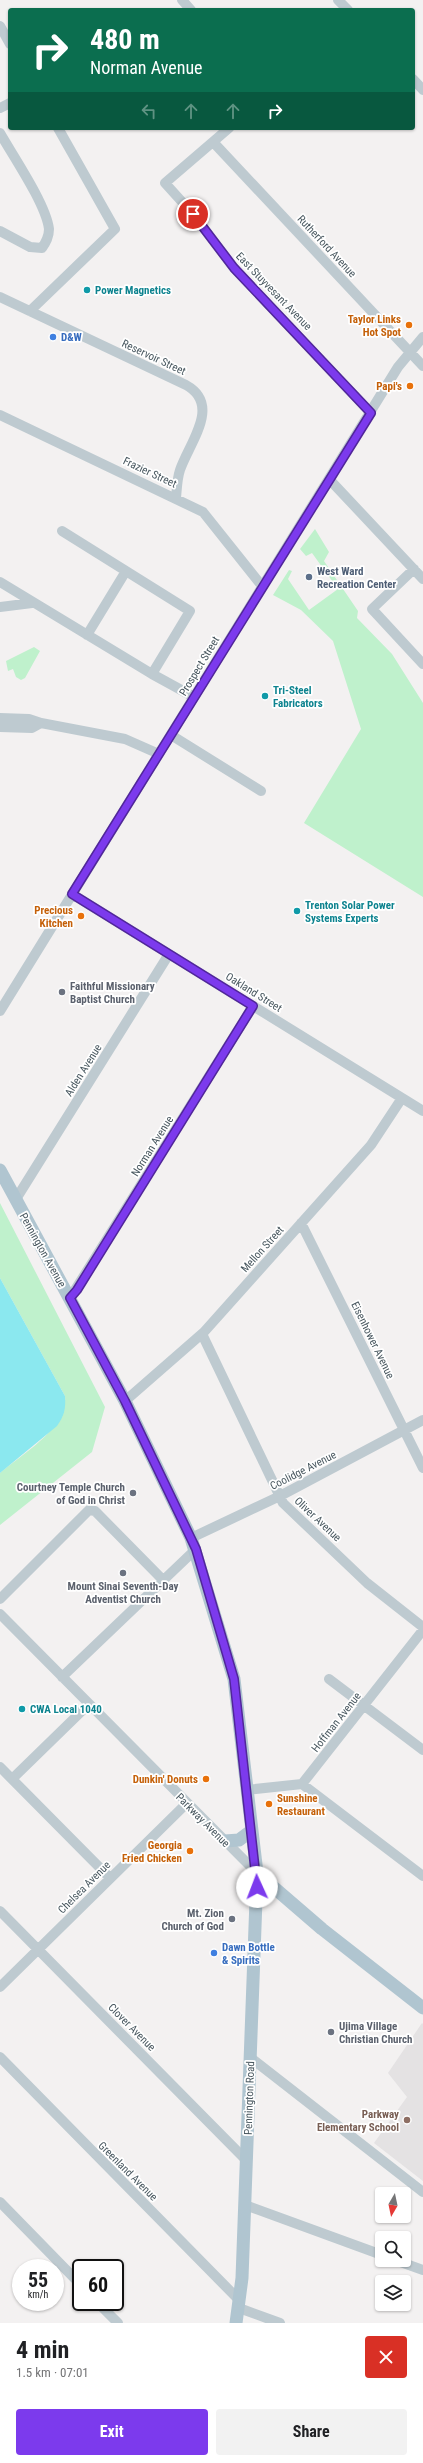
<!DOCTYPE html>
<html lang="en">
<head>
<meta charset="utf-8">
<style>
  :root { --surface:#fff; --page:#f2f2f2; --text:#202124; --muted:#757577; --accent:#7c3aed }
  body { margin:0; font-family:"Roboto Condensed",sans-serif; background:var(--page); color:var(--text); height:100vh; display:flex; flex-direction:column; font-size:15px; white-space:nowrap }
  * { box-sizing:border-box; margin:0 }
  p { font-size:13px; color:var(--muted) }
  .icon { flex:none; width:22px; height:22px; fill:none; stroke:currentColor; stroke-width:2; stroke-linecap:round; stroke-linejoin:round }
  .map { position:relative; height:2323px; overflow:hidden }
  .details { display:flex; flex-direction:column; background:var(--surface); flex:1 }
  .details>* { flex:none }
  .top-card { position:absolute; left:8px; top:8px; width:407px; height:122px; border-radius:4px; box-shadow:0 1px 3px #0004; background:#0b6e4f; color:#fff; overflow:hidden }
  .needle { width:26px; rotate:189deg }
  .tools { position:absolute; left:375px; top:2187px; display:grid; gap:8px }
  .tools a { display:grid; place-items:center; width:36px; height:36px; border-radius:4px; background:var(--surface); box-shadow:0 1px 3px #0004; font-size:20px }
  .speed { position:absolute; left:12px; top:2259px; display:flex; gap:8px; font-size:20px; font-weight:700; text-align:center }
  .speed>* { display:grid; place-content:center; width:52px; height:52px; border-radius:50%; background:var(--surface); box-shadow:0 1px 3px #0004; line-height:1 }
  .speed small { font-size:10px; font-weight:400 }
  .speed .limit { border:2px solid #111; border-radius:6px; background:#fff; color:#111 }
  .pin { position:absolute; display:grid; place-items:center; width:34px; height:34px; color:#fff; margin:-17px; border:2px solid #fff; border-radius:50%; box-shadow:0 1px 4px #0007 }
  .me { position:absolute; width:44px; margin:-22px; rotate:358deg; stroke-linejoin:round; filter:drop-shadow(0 0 3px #0008) }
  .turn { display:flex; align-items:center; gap:14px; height:84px; padding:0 16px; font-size:18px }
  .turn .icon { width:52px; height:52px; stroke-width:2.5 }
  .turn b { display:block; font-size:28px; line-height:34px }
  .lanes { display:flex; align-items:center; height:38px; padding:0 16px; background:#0003; justify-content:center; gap:20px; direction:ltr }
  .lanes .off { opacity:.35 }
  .round { display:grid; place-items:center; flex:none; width:42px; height:42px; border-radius:4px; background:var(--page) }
  .head { display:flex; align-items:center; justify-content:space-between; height:68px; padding:0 16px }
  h1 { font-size:24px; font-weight:700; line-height:30px }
  .primary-button { display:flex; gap:8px; margin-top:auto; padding:8px 16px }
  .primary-button a { flex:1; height:46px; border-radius:4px; background:var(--accent); color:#fff; font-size:16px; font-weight:700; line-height:46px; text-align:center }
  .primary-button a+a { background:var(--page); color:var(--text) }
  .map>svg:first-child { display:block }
  .education { fill:#e4e2e3 }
  .green { fill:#bff1cc }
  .water { fill:#8be8ef }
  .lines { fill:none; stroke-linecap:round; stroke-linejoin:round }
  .minor { stroke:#becad0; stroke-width:10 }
  .major { stroke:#b0c5d0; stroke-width:13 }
  .route-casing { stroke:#51269a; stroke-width:10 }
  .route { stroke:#7c3aed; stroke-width:7 }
  .culture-dot { fill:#0f9aa8; stroke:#fff; stroke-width:1.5 }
  .food-dot { fill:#e8710a; stroke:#fff; stroke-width:1.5 }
  .shop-dot { fill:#3f7fe0; stroke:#fff; stroke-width:1.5 }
  .service-dot { fill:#5c6f8a; stroke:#fff; stroke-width:1.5 }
  .worship-dot { fill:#6b7280; stroke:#fff; stroke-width:1.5 }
  .education-dot { fill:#8d6e63; stroke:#fff; stroke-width:1.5 }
  .labels { text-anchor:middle; stroke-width:3.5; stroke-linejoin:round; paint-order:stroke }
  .street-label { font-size:11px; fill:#48575f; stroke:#fff }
  .culture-label { font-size:11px; font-weight:bold; fill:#0d838f; stroke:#fff; text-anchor:start }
  .food-label { font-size:11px; font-weight:bold; fill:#c56008; stroke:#fff; text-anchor:end }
  .shop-label { font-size:11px; font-weight:bold; fill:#366cbe; stroke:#fff; text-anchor:start }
  .service-label { font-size:11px; font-weight:bold; fill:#4e5e75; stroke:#fff; text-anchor:start }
  .worship-label { font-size:11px; font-weight:bold; fill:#5b616d; stroke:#fff; text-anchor:start }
  .education-label { font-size:11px; font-weight:bold; fill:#785e54; stroke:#fff; text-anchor:end }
</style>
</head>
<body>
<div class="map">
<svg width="423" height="2323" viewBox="0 0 423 2323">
  <rect width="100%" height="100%" fill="#f3f1f1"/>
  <path class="education" d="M422,2023L423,2024V2181L374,2143L407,2097L388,2073Z"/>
  <path class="green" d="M315,529L329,552L324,561L358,611L357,618L392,654L423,703V897L304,823L361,729L333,641L301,610L273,595L289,570L292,571L288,579L309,610L338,589L312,553L306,556L300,549Z
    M34,647L40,651L25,678L21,680L16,677L13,669L8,671L6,661Z
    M0,1203L105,1407L92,1452L0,1525V1473C22,1454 68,1428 65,1396L0,1278Z"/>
  <path class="water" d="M0,1278L65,1396C66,1409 64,1416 57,1426L0,1473Z"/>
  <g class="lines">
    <path class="minor" d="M182,0L191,10
      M338,0L348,10
      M0,26L10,44
      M413,79L423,90
      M0,108L10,103
      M229,128L165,183L193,214L234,268L371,413
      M0,133C13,156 46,204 49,229C49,237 46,242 42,248L30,247L0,231
      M214,143L423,366
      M0,297L186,385C222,405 189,443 180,470C177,479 177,488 176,498
      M30,311L115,229L58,128
      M0,415L203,512L262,586
      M329,479L423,579
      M62,531L190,611L152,674
      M414,569L372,609L423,664
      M0,582L152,674L194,697
      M0,607L32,603
      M87,635L126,571
      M0,718L29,719L41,723L32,728L0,727
      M41,723L125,739L159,754
      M171,735L261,791
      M72,894L423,1111
      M0,1011L398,367L423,337
      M16,1199L169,954
      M301,1223L423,1468
      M70,1298L253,1006
      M202,1334L283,1503L367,1583L423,1627
      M125,1401L204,1332L371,1145L402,1098
      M191,1538L280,1496L423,1420
      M0,1599L89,1510L95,1511L162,1579
      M0,1614L257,1873
      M62,1677L196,1549
      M329,1679L423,1750
      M0,1767L110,1878
      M12,1779L89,1704
      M302,1784L423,1876
      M246,1790L302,1784L423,1630
      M0,1911L247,2161
      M0,1987L186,1804
      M0,2057L240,2301
      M251,2058L423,2192
      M0,2202L81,2285
      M245,2205L382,2255
      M395,2260L423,2270
      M97,2302L118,2323
      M239,2308L280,2323"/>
    <path class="major" d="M0,1170L125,1401L191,1538L234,1679L257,1873L242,2278L236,2323
      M225,1841L239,1840L251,1831
      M257,1873L322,1929L423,2008"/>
  </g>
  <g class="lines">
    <g class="route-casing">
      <path id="route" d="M193,214L234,268L371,413L72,894L253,1006L77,1290L70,1298L125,1401L196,1549L234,1679L257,1887"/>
    </g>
    <use href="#route" class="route"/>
  </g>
  <g class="culture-dot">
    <circle cx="87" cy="290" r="4"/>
    <circle cx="265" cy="696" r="4"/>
    <circle cx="297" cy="911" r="4"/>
    <circle cx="22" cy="1709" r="4"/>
  </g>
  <g class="food-dot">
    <circle cx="409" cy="325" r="4"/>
    <circle cx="410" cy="386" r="4"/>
    <circle cx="81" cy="916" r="4"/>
    <circle cx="206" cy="1779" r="4"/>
    <circle cx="269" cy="1804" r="4"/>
    <circle cx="190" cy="1851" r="4"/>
  </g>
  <g class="shop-dot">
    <circle cx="53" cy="337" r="4"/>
    <circle cx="214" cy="1953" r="4"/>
  </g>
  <circle class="service-dot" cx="309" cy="577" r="4"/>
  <g class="worship-dot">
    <circle cx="62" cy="992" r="4"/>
    <circle cx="133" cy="1493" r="4"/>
    <circle cx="123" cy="1573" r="4"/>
    <circle cx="232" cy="1919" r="4"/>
    <circle cx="331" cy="2032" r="4"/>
  </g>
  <circle class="education-dot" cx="407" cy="2120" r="4"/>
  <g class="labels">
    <g class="street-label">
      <text transform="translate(327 246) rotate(47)" y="4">Rutherford Avenue</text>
      <text transform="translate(274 291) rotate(46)" y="4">East Stuyvesant Avenue</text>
      <text transform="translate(154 357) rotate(25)" y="4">Reservoir Street</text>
      <text transform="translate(150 472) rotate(25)" y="4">Frazier Street</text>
      <text transform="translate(199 666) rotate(-59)" y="4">Prospect Street</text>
      <text transform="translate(254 992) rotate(32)" y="4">Oakland Street</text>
      <text transform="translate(83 1070) rotate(-58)" y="4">Alden Avenue</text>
      <text transform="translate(152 1146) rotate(-58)" y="4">Norman Avenue</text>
      <text transform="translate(262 1249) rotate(-48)" y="4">Mellon Street</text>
      <text transform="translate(43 1250) rotate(61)" y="4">Pennington Avenue</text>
      <text transform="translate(373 1340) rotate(64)" y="4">Eisenhower Avenue</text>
      <text transform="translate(303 1470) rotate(-27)" y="4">Coolidge Avenue</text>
      <text transform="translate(318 1519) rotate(43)" y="4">Oliver Avenue</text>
      <text transform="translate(336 1722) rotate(-52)" y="4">Hoffman Avenue</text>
      <text transform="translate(203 1820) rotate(45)" y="4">Parkway Avenue</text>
      <text transform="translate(84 1887) rotate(-45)" y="4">Chelsea Avenue</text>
      <text transform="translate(132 2027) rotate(45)" y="4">Clover Avenue</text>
      <text transform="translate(249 2098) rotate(-88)" y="4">Pennington Road</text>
      <text transform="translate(128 2171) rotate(45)" y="4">Greenland Avenue</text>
    </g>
    <g class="culture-label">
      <text x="95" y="294">Power Magnetics</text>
      <text x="273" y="694">Tri-Steel<tspan x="273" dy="13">Fabricators</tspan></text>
      <text x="305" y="909">Trenton Solar Power<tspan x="305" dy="13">Systems Experts</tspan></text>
      <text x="30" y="1713">CWA Local 1040</text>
    </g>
    <g class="food-label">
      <text x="401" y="323">Taylor Links<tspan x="401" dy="13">Hot Spot</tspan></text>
      <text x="402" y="390">Papi's</text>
      <text x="73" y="914">Precious<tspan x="73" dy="13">Kitchen</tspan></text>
      <text x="198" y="1783">Dunkin' Donuts</text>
      <text x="277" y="1802" text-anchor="start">Sunshine<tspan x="277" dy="13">Restaurant</tspan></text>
      <text x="182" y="1849">Georgia<tspan x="182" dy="13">Fried Chicken</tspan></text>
    </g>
    <g class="shop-label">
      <text x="61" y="341">D&amp;W</text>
      <text x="222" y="1951">Dawn Bottle<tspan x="222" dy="13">&amp; Spirits</tspan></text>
    </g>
    <g class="service-label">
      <text x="317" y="575">West Ward<tspan x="317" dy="13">Recreation Center</tspan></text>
    </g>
    <g class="worship-label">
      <text x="70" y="990">Faithful Missionary<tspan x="70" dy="13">Baptist Church</tspan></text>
      <text x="125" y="1491" text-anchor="end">Courtney Temple Church<tspan x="125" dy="13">of God in Christ</tspan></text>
      <text x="123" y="1590" text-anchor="middle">Mount Sinai Seventh-Day<tspan x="123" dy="13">Adventist Church</tspan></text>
      <text x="224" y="1917" text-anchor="end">Mt. Zion<tspan x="224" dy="13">Church of God</tspan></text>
      <text x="339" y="2030">Ujima Village<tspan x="339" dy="13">Christian Church</tspan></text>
    </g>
    <g class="education-label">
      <text x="399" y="2118">Parkway<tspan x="399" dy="13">Elementary School</tspan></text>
    </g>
  </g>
</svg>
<div class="tools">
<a><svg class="needle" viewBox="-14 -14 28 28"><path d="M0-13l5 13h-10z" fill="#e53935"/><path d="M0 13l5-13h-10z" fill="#757577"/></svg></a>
<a><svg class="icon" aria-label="search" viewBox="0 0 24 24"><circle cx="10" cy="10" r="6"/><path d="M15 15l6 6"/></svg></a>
<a><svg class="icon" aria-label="layers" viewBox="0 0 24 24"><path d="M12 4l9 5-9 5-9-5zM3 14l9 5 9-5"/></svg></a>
</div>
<div class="speed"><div>55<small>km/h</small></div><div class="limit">60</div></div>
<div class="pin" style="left:193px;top:214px;background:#d93025"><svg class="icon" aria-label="arrive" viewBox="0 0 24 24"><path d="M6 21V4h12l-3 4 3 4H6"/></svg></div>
<svg class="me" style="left:257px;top:1887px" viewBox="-20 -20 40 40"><circle r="19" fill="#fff"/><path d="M0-13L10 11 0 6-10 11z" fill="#7c3aed"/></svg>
<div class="top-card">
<div class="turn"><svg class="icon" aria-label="right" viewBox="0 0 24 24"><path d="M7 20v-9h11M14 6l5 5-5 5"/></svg><div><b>480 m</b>Norman Avenue</div></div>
<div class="lanes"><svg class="icon off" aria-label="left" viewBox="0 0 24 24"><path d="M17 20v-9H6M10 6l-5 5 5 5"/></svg><svg class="icon off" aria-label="ahead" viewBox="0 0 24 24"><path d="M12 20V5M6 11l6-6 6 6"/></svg><svg class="icon off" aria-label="ahead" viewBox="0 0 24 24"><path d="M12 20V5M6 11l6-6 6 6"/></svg><svg class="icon" aria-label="right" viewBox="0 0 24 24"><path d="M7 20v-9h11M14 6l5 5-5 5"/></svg></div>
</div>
</div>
<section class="details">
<div class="head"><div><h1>4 min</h1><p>1.5 km · 07:01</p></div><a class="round" style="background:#d93025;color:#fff"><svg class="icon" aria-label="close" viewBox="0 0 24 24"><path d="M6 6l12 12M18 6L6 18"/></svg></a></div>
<div class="primary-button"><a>Exit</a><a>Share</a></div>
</section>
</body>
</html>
